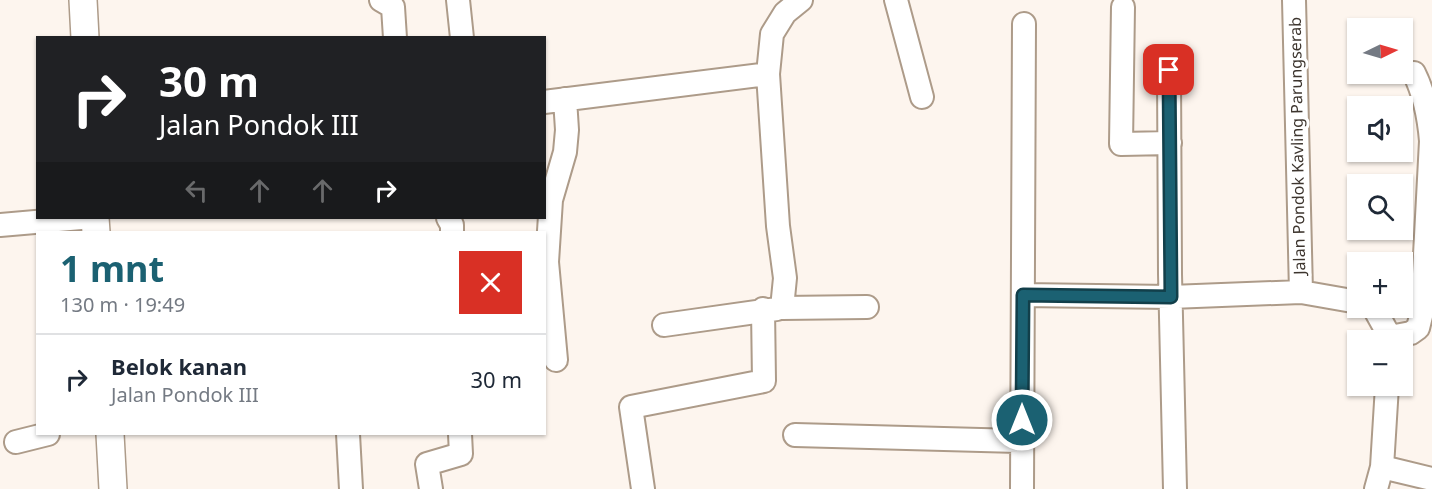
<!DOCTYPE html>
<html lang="id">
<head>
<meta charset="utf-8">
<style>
  :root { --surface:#fff; --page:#f6f6f7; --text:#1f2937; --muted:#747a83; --line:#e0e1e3; --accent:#1b6172 }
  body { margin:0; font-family:"Noto Sans",sans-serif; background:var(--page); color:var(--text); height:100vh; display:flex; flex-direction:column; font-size:22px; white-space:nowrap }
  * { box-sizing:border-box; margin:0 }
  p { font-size:20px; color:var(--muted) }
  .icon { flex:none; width:33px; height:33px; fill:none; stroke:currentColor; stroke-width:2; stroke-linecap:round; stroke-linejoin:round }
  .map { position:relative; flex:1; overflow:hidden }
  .sheet { position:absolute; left:36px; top:231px; width:510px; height:204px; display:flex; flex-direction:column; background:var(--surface); border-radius:0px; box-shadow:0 2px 4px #0004 }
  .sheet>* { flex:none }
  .hud { position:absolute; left:36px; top:36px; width:510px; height:183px; border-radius:0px; box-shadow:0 2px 4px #0004; background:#202124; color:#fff; overflow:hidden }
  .needle { width:39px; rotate:85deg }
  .tools { position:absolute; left:1347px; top:18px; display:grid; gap:12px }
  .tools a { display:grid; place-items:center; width:66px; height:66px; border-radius:0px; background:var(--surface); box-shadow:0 2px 4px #0004; font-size:30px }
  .pin { position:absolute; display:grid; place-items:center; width:51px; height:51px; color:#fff; margin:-26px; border-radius:12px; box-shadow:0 3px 9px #0006 }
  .me { position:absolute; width:66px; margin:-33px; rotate:0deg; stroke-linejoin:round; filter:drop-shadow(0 0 4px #0008) }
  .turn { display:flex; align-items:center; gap:21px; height:126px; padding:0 24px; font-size:27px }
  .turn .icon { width:78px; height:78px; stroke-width:2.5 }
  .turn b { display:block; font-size:42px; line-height:51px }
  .lanes { display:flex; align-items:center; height:57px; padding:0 24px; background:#0003; justify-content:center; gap:30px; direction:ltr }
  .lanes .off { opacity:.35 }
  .round { display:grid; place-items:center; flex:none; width:63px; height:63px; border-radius:0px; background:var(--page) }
  .overview { display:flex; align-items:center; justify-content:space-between; height:102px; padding:0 24px }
  h1 { font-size:36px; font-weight:700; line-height:45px; color:var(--accent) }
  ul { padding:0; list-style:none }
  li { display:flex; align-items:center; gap:18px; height:90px; padding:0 24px; border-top:2px solid var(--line) }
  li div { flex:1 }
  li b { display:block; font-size:22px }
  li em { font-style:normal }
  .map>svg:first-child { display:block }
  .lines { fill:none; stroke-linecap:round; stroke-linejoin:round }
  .minor-casing { stroke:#ad9b89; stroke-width:26 }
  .tertiary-casing { stroke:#ad9b89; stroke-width:30 }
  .minor { stroke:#fff; stroke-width:22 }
  .tertiary { stroke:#fff; stroke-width:27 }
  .route-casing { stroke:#123f4a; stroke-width:15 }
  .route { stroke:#1b6172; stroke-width:10 }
  .labels { text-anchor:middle; stroke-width:6; stroke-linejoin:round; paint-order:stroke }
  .street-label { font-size:16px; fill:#3d352e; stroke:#fff }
</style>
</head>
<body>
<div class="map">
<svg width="1432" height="489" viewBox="0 0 1432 489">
  <rect width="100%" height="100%" fill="#fdf5ee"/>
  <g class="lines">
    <g class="minor-casing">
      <path id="minor" d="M381,0L393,7L395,38
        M458,0L462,38
        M801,0L785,13L772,34L768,74L778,226L785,278L782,308L867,307
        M896,0L922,97
        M1294,0L1301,292
        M1123,7L1121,144L1170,143
        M1169,71L1170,274L1175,489
        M544,102L768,74
        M448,218L452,225V232
        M0,225L81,218
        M1023,295L1171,297L1301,292L1358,302
        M1374,308L1390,337V340
        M664,325L777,309
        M1390,337L1411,333L1418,328L1422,312L1431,141C1429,117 1425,95 1414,73
        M556,360L547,262L551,200L565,152L567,130L565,99
        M348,434L351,489
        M795,435L1022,441
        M16,442L48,434
        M1382,467L1432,479
        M431,489L427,464L461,454L460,434
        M643,489L631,407L764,381L763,309
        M1022,489L1024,24
        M1376,489L1382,467L1387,386"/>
    </g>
    <g class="tertiary-casing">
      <path id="tertiary" d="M83,0L85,38
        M95,218L96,232
        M110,434L113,489"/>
    </g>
    <use href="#minor" class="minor"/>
    <use href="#tertiary" class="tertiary"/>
  </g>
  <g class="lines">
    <g class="route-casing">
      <path id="route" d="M1022,420L1023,295L1171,297L1169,70"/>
    </g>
    <use href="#route" class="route"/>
  </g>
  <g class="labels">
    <g class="street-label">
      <text transform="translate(1297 146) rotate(-91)" y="6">Jalan Pondok Kavling Parungserab</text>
    </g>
  </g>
</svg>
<div class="tools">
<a><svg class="needle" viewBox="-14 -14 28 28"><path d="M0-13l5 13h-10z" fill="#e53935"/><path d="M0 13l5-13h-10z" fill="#747a83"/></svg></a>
<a><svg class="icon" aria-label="sound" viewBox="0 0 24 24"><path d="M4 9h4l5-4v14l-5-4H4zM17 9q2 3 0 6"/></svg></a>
<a><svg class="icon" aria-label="search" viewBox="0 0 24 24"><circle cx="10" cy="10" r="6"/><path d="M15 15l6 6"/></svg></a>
<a>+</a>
<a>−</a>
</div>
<div class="pin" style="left:1169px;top:70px;background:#d93025"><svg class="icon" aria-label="arrive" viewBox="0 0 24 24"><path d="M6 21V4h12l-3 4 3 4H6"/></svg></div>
<svg class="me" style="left:1022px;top:420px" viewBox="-20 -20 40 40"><circle r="17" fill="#1b6172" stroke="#fff" stroke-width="3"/><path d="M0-11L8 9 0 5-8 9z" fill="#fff"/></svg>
<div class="hud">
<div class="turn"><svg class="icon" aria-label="right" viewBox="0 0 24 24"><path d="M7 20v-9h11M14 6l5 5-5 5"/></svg><div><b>30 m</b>Jalan Pondok III</div></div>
<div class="lanes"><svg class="icon off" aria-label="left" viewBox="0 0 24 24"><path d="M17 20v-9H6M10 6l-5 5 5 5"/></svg><svg class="icon off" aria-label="ahead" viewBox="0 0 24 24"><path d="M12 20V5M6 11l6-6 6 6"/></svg><svg class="icon off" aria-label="ahead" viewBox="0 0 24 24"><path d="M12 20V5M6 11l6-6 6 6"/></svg><svg class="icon" aria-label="right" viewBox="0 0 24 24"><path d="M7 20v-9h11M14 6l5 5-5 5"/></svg></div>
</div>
<section class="sheet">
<div class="overview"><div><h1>1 mnt</h1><p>130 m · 19:49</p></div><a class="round" style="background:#d93025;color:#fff"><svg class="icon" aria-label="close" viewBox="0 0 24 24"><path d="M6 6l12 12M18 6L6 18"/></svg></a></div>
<ul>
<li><svg class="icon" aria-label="right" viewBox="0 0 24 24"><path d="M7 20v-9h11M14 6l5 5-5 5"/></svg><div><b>Belok kanan</b><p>Jalan Pondok III</p></div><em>30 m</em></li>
</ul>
</section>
</div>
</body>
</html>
